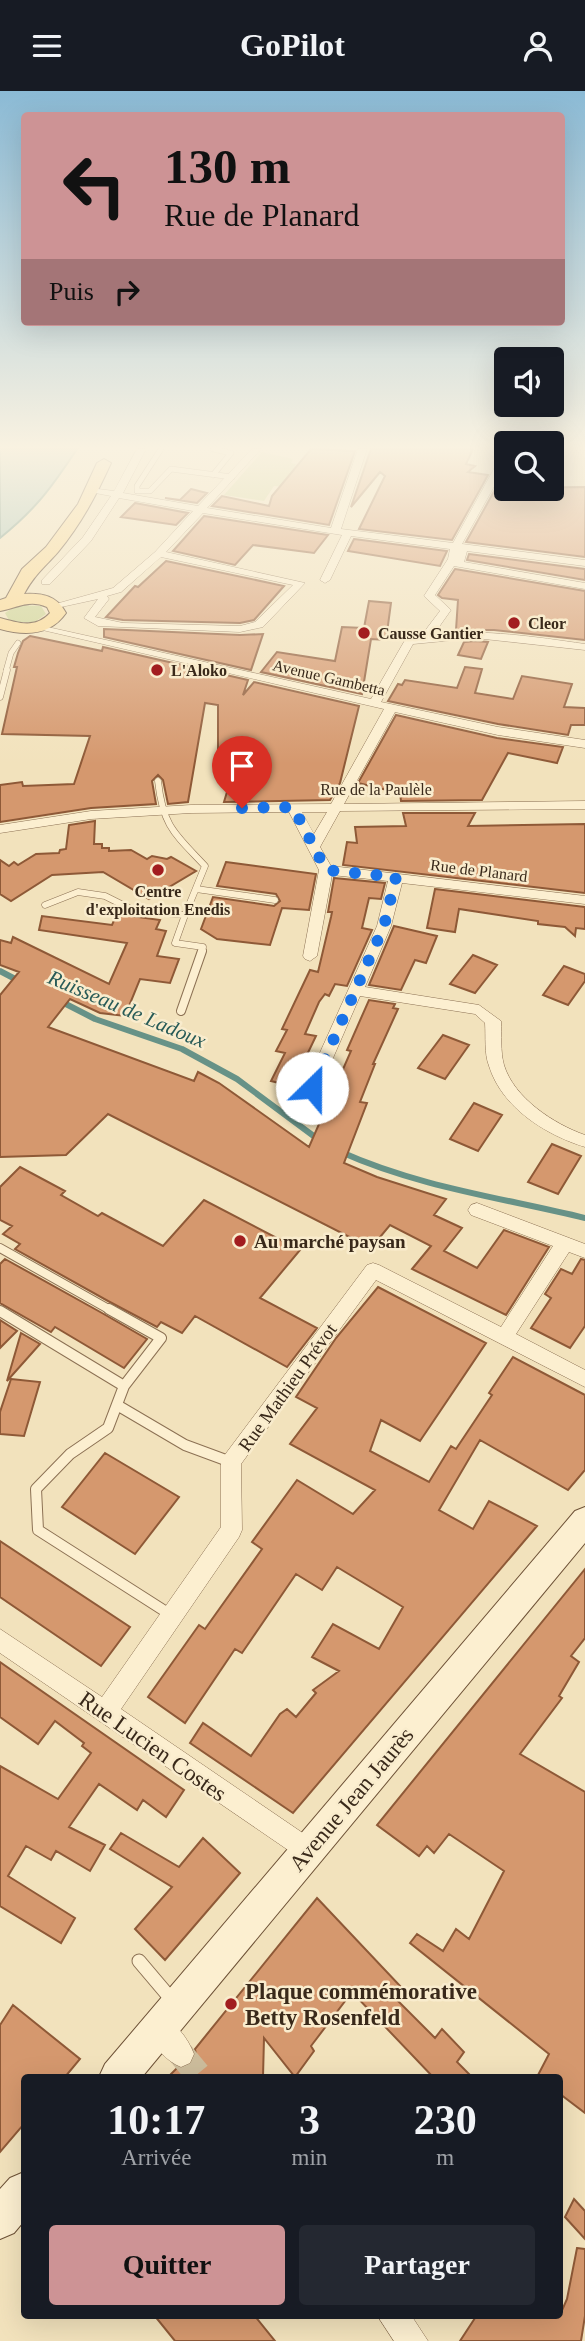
<!DOCTYPE html>
<html lang="fr">
<head>
<meta charset="utf-8">
<style>
  :root { --surface:#171b24; --page:#242831; --text:#f1f3f6; --muted:#9ea1a6; --accent:#cd9395 }
  body { margin:0; font-family:"Times New Roman",serif; background:var(--page); color:var(--text); height:100vh; display:flex; flex-direction:column; font-size:26px; white-space:nowrap }
  * { box-sizing:border-box; margin:0 }
  p { font-size:23px; color:var(--muted) }
  .icon { flex:none; width:38px; height:38px; fill:none; stroke:currentColor; stroke-width:2; stroke-linecap:round; stroke-linejoin:round }
  .map { position:relative; flex:1; overflow:hidden }
  .sheet { position:absolute; left:21px; top:1983px; width:542px; height:245px; display:flex; flex-direction:column; background:var(--surface); border-radius:7px; box-shadow:0 7px 28px #0002 }
  .sheet>* { flex:none }
  .hud { position:absolute; left:21px; top:21px; width:544px; height:214px; border-radius:7px; box-shadow:0 7px 28px #0002; background:#cd9395; color:#111; overflow:hidden }
  .tools { position:absolute; left:494px; top:256px; display:grid; gap:14px }
  .tools a { display:grid; place-items:center; width:70px; height:70px; border-radius:7px; background:var(--surface); box-shadow:0 7px 28px #0002; font-size:35px }
  .pin { position:absolute; display:grid; place-items:center; width:60px; height:60px; color:#fff; margin:-72px -30px; border-radius:50% 50% 50% 0; rotate:-45deg; box-shadow:0 0 7px #0007 }
  .pin .icon { rotate:45deg }
  .me { position:absolute; width:77px; margin:-38px; rotate:23deg; stroke-linejoin:round; filter:drop-shadow(0 0 5px #0008) }
  .turn { display:flex; align-items:center; gap:24px; height:147px; padding:0 28px; font-size:32px }
  .turn .icon { width:91px; height:91px; stroke-width:2.5 }
  .turn b { display:block; font-size:49px; line-height:60px }
  .then { display:flex; align-items:center; height:66px; padding:0 28px; background:#0003; gap:14px; font-size:26px }
  .eta { display:flex; justify-content:space-evenly; align-items:center; height:119px; text-align:center }
  .eta b { font-size:42px; font-weight:700; line-height:49px }
  .cta { display:flex; gap:14px; margin-top:auto; padding:14px 28px }
  .cta a { flex:1; height:80px; border-radius:7px; background:var(--accent); color:#111; font-size:28px; font-weight:700; line-height:80px; text-align:center }
  .cta a+a { background:var(--page); color:var(--text) }
  header { display:flex; justify-content:space-between; align-items:center; height:91px; padding:0 28px; background:var(--surface); font-size:32px; font-weight:700 }
  .map>svg:first-child { display:block }
  .green { fill:#cad18f }
  .water { fill:#a1c3b9; stroke:#679287; stroke-width:2 }
  .lines { fill:none; stroke-linecap:round; stroke-linejoin:round }
  .stream { stroke:#679287; stroke-width:6 }
  .building { fill:#d5986e; stroke:#8e5937; stroke-width:2 }
  .street-tunnel { stroke:#cdbd9c; stroke-width:26; stroke-dasharray:26 13; stroke-linecap:butt }
  .lane-far4-casing { stroke:#8c7154; stroke-width:6 }
  .lane-far3-casing { stroke:#8c7154; stroke-width:7 }
  .lane-far2-casing { stroke:#8c7154; stroke-width:10 }
  .lane-far1-casing { stroke:#8c7154; stroke-width:12 }
  .lane-casing { stroke:#8c7154; stroke-width:15 }
  .street-casing { stroke:#8c7154; stroke-width:1 }
  .secondary-casing { stroke:#6e5237; stroke-width:2 }
  .primary-casing { stroke:#593f29; stroke-width:2 }
  .lane-far4 { stroke:#fcefd0; stroke-width:5 }
  .lane-far3 { stroke:#fcefd0; stroke-width:6 }
  .lane-far2 { stroke:#fcefd0; stroke-width:8 }
  .lane-far1 { stroke:#fcefd0; stroke-width:10 }
  .lane { stroke:#fcefd0; stroke-width:13 }
  .street { fill:#fcefd0; fill-rule:evenodd }
  .secondary { fill:#fcefd0; fill-rule:evenodd }
  .primary { fill:#fbd88f; fill-rule:evenodd }
  .route { stroke:#1a73e8; stroke-width:12; stroke-dasharray:0 21.6 }
  .poi-dot { fill:#a21d1f; stroke:#f9eccd; stroke-width:2.5 }
  .labels { text-anchor:middle; stroke-width:5; stroke-linejoin:round; paint-order:stroke }
  .far-poi-label { font-size:16px; font-weight:bold; fill:#39291a; stroke:#f9eccd; text-anchor:start }
  .far-street-label { font-size:16px; fill:#39291a; stroke:#f9eccd }
  .poi-label { font-size:19px; font-weight:bold; fill:#39291a; stroke:#f9eccd; text-anchor:start }
  .street-label { font-size:19px; fill:#39291a; stroke:#f9eccd }
  .water-label { font-size:21px; font-style:italic; fill:#285b57; stroke:#f9eccd }
  .near-street-label { font-size:23px; fill:#39291a; stroke:#f9eccd }
  .near-poi-label { font-size:23px; font-weight:bold; fill:#39291a; stroke:#f9eccd; text-anchor:start }
</style>
</head>
<body>
<header><svg class="icon" aria-label="menu" viewBox="0 0 24 24"><path d="M4 6h16M4 12h16M4 18h16"/></svg>GoPilot<svg class="icon" aria-label="person" viewBox="0 0 24 24"><circle cx="12" cy="8" r="4"/><path d="M4 21q1-7 8-7t8 7"/></svg></header>
<div class="map">
<svg width="585" height="2250" viewBox="0 0 585 2250">
  <rect width="100%" height="100%" fill="#f2e2bc"/>
  <path class="green" d="M262,361L293,368L291,372L296,373L287,396L274,395L264,410L224,404Z
    M17,514L41,515L46,523L35,531H10L5,522Z"/>
  <path class="water" d="M0,358H77C52,396 36,418 0,447Z"/>
  <g class="lines">
    <path class="stream" d="M0,880L19,890
      M60,910L95,928L182,958L237,988L319,1049
      M341,1061C419,1096 503,1107 585,1127"/>
  </g>
  <path class="building" d="M311,358L355,360L329,434L212,415L222,405L269,415L272,405Z
    M371,358H473L466,373L475,375L468,381L488,384L452,449L359,438L385,385L380,381L351,416Z
    M502,386L506,387V397L585,396V466L466,451Z
    M191,398L207,402L197,412L165,407L180,409Z
    M135,412L188,422L176,434L121,426Z
    M204,425L328,444L314,462L253,454L235,474L173,460Z
    M354,448L447,460L440,475L348,460Z
    M469,463L585,478V489L467,469Z
    M166,470L284,495L254,529L240,532L123,529L106,526L135,495L138,496Z
    M455,478L585,500V549L494,539H456L458,509L442,507L438,504Z
    M369,510L391,512L386,549L371,548L362,603L261,581L277,561L335,570L342,536L364,537Z
    M104,538L240,544L263,543L251,579L104,546Z
    M30,545L102,560L103,556L248,589L243,604L254,591L359,615L340,692L330,709L224,711L235,674L218,668V614L205,612L188,711L168,713L163,689L158,684L152,690L156,713L91,717L0,731V694L22,691L23,695L74,693L90,645L2,643L17,576H14L18,562L23,550Z
    M475,550L488,551L481,568L458,564L464,551Z
    M465,576L482,578L475,602L513,608L522,585L572,593L564,616L585,617V634H571L568,644L498,633L388,610L398,593L402,594L405,589L457,597Z
    M396,624L497,647L563,656L557,672L508,662L482,709L401,710L400,702L358,692Z
    M403,722H475L468,735L585,733V802L343,774L347,751L357,752L355,736L406,735Z
    M95,730L94,753H102V757H109V760L131,759L147,768L152,765L167,768L171,766L196,780L149,808L103,781L52,784L11,810L0,803V769L9,775L14,771L18,774L36,763L59,762L60,759L66,758L69,734Z
    M226,771L316,783L309,819L282,817L270,854L217,848L201,838L213,806L274,815L280,810L276,803L217,795Z
    M334,787L385,792L381,808L369,807L362,837L372,839L347,895L335,893L329,905L325,903L319,911L305,943L316,945L292,995L271,990L285,962L276,960L287,939L282,938L310,879L318,881L331,826L332,821H328Z
    M435,798L585,816V838L576,837L575,845L565,836L538,833V830L459,818L455,841L427,837Z
    M117,823L160,829L156,838L166,840L157,865L179,868L170,892L140,888L125,925L100,922L70,908L48,936L194,990L198,981L219,992L309,1056L351,960L347,959L369,909L395,913L393,917L398,918L373,973H375L360,1011L367,1012L344,1072L377,1086L446,1108L434,1124L462,1137L444,1160L477,1177L504,1139L549,1156L506,1224L412,1178L431,1155L390,1134L371,1157L108,1023L66,1064L0,1066V904L19,881L0,874V849L11,852L13,846L109,893L127,852L39,839L42,825L112,834Z
    M394,835L437,845L426,872L415,869L401,899L369,894Z
    M473,864L497,874L475,902L450,893Z
    M564,875L585,883V890L568,914L543,904Z
    M443,944L469,954L445,988L418,977Z
    M474,1012L502,1024L478,1060L450,1048Z
    M552,1053L581,1065L558,1103L528,1091Z
    M20,1076L65,1100L61,1104L98,1125L102,1122L163,1155L204,1109L300,1159L260,1207L317,1237L287,1276L195,1225L182,1242L161,1231L157,1236L108,1210L15,1158L20,1153L3,1143L12,1135L0,1129V1096Z
    M5,1168L102,1222L147,1248L124,1277L55,1236L51,1241L0,1212V1173Z
    M581,1168L585,1169V1235L570,1257L531,1237L551,1207L545,1203L561,1178L572,1183Z
    M378,1196L486,1252L420,1350L381,1329L370,1360L429,1391L451,1355L456,1358L492,1304L489,1302L513,1266L585,1304V1379L568,1399L480,1349L439,1419L473,1438L489,1410L537,1435L293,1722L190,1652L203,1632L251,1665L280,1623L287,1618L296,1626L316,1602L313,1599L339,1580L312,1566L333,1533L379,1558L403,1516L337,1476L322,1499L296,1483L242,1562L235,1558L185,1632L148,1606L199,1534L205,1538L262,1458L252,1451L297,1389L353,1423L375,1399L290,1353L317,1317L296,1306L336,1247Z
    M0,1229L17,1240L0,1257Z
    M21,1242L40,1253L7,1290Z
    M11,1288L40,1291L24,1345L0,1343V1321Z
    M105,1362L179,1406L135,1463L62,1416Z
    M0,1450L130,1536L101,1575L0,1506Z
    M585,1478V1547L571,1565L579,1571L559,1605L562,1607L520,1663L585,1701V2022L560,2003V1986H537L549,1963L410,1852L417,1843L443,1860L456,1838L469,1848L504,1780L449,1743L434,1762L427,1755L419,1765L377,1734Z
    M0,1571L184,1699L166,1726L143,1709L137,1719L99,1693L69,1736L105,1754L90,1780L56,1760L51,1769L26,1755L8,1785L75,1827L61,1852L0,1815V1675L58,1708L91,1662L82,1655L84,1652L55,1630L38,1653L0,1626Z
    M121,1742L179,1776L203,1747L240,1782L165,1869L135,1838L172,1796L110,1758Z
    M317,1807L402,1897L394,1906L435,1947L442,1938L464,1961L457,1971L472,1986H433L352,1901L311,1955L314,1960L295,1986L264,1947L263,1986H168L177,1977L182,1978L192,1973L196,1964L195,1958Z
    M13,1914L80,1968L65,1986H24V2033L0,2061V1934Z
    M574,2108L585,2120V2148L565,2126Z
    M577,2157L585,2158V2225L581,2250H460L477,2224H560L567,2208Z
    M154,2224H254L275,2250H175Z"/>
  <g class="lines">
    <path class="street-tunnel" d="M181,1963L200,1986"/>
    <g class="lane-far4-casing">
      <path id="lane-far4" d="M161,358L137,395V400H150L171,378L232,386
        M213,358L231,362L213,384
        M6,580L11,562L18,552"/>
    </g>
    <g class="lane-far3-casing">
      <path id="lane-far3" d="M0,606L7,579
        M196,798L275,809
        M45,814L78,801L105,805L133,819L185,824L205,775C175,743 163,736 158,690
        M185,824L175,852L203,856L201,862"/>
    </g>
    <g class="lane-far2-casing">
      <path id="lane-far2" d="M181,920L202,860
        M0,1157L112,1220"/>
    </g>
    <g class="lane-far1-casing">
      <path id="lane-far1" d="M109,1218L161,1247L124,1295L108,1337L70,1363L36,1398L38,1439L171,1524
        M0,1220L124,1295
        M117,1314L185,1354L231,1371"/>
    </g>
    <g class="lane-casing">
      <path id="lane" d="M139,1870L172,1909"/>
    </g>
    <g class="street-casing">
      <path id="street" d="M137,358H146L123,402L198,415L252,358H261L207,417L331,437L358,358H367L341,438L453,452L501,365L506,362V374L462,453L585,469V475L467,460L464,471L585,492V498L454,475L435,504L451,519L434,543C485,538 535,546 585,553V559L475,547L413,553L381,611L498,636L585,649V657L498,644L395,621L344,713L585,710V718L340,720L320,756L331,775L585,805V813L402,792L391,835L365,896L479,914L501,930C502,944 500,960 504,974C514,1007 554,1033 585,1044V1056C546,1044 502,1017 489,975C484,962 486,946 485,932L475,923L360,905L320,997L318,1001H306L304,997L377,835L388,790L332,784L317,865L310,870L305,868L303,865L319,779L289,721L191,722L91,728L0,742V734L91,720L191,714L331,713L384,618L38,538L32,535L34,533L371,608L405,549L421,545L440,520L424,505L448,468L450,458L351,445L330,489L325,492L320,489L342,444L203,422L166,461L305,492L263,536L240,541L98,535L84,527L98,508L52,518V514L113,497L155,461L193,420L119,407L91,450L50,493H42V489L83,446L111,405L90,401V397L114,400ZM161,466L293,494L255,531L240,535L123,532L95,526L109,508L107,505L121,501ZM302,721H327L314,743Z
        M477,1112L585,1153V1167L569,1161L516,1243L585,1279V1296L376,1189L241,1373L242,1439L239,1446L121,1618L316,1751L319,1760L316,1769L307,1772L0,1562V1538L102,1606L221,1436V1371L224,1365L367,1174L373,1172L379,1174L501,1236L553,1155L471,1124L468,1119L471,1114Z
        M158,1923C174,1929 188,1947 194,1963L190,1972L181,1976C165,1970 151,1952 145,1936L149,1927Z
        M377,2224H411L428,2250H394Z"/>
    </g>
    <g class="secondary-casing">
      <path id="secondary" d="M585,1416V1452L142,1986H99L105,1973L575,1420Z
        M24,2081V2130L14,2142L0,2148V2098L10,2087Z"/>
    </g>
    <g class="primary-casing">
      <path id="primary" d="M104,368L111,372C96,405 81,433 58,461C44,477 35,483 24,503C43,502 57,505 66,522C50,545 25,545 0,538V527C19,532 35,538 50,522L47,516C29,508 17,517 0,520V509L6,507L22,478L46,456L78,413L97,372Z"/>
    </g>
    <use href="#lane-far4" class="lane-far4"/>
    <use href="#lane-far3" class="lane-far3"/>
    <use href="#lane-far2" class="lane-far2"/>
    <use href="#lane-far1" class="lane-far1"/>
    <use href="#lane" class="lane"/>
    <use href="#street" class="street"/>
    <use href="#secondary" class="secondary"/>
    <use href="#primary" class="primary"/>
  </g>
  <linearGradient id="sky" x2="0" y2="1"><stop stop-color="#8bbad5"/><stop offset="0.53" stop-color="#f9f2e1"/><stop offset="1" stop-color="#f9f2e1" stop-opacity="0"/></linearGradient>
  <rect width="585" height="673" fill="url(#sky)"/>
  <g class="lines">
    <path class="route" d="M242,717L293,716L326,779L396,786L384,835L312,997"/>
  </g>
  <g class="poi-dot">
    <circle cx="514" cy="532" r="7"/>
    <circle cx="364" cy="542" r="7"/>
    <circle cx="157" cy="579" r="7"/>
    <circle cx="158" cy="779" r="7"/>
    <circle cx="240" cy="1150" r="7"/>
    <circle cx="231" cy="1913" r="7"/>
  </g>
  <g class="labels">
    <g class="far-poi-label">
      <text x="528" y="538">Cleor</text>
      <text x="378" y="548">Causse Gantier</text>
      <text x="171" y="585">L'Aloko</text>
      <text x="158" y="806" text-anchor="middle">Centre<tspan x="158" dy="18">d'exploitation Enedis</tspan></text>
    </g>
    <g class="far-street-label">
      <text transform="translate(329 586) rotate(13)" y="6">Avenue Gambetta</text>
      <text x="376" y="704">Rue de la Paulèle</text>
      <text transform="translate(479 779) rotate(7)" y="6">Rue de Planard</text>
    </g>
    <g class="poi-label">
      <text x="254" y="1157">Au marché paysan</text>
    </g>
    <g class="street-label">
      <text transform="translate(287 1296) rotate(-54)" y="7">Rue Mathieu Prévot</text>
    </g>
    <g class="water-label">
      <text transform="translate(127 918) rotate(23)" y="7">Ruisseau de Ladoux</text>
    </g>
    <g class="near-street-label">
      <text transform="translate(153 1655) rotate(35)" y="8">Rue Lucien Costes</text>
      <text transform="translate(351 1708) rotate(-50)" y="8">Avenue Jean Jaurès</text>
    </g>
    <g class="near-poi-label">
      <text x="245" y="1908">Plaque commémorative<tspan x="245" dy="26">Betty Rosenfeld</tspan></text>
    </g>
  </g>
</svg>
<div class="tools">
<a><svg class="icon" aria-label="sound" viewBox="0 0 24 24"><path d="M4 9h4l5-4v14l-5-4H4zM17 9q2 3 0 6"/></svg></a>
<a><svg class="icon" aria-label="search" viewBox="0 0 24 24"><circle cx="10" cy="10" r="6"/><path d="M15 15l6 6"/></svg></a>
</div>
<div class="pin" style="left:242px;top:717px;background:#d93025"><svg class="icon" aria-label="arrive" viewBox="0 0 24 24"><path d="M6 21V4h12l-3 4 3 4H6"/></svg></div>
<svg class="me" style="left:312px;top:997px" viewBox="-20 -20 40 40"><circle r="19" fill="#fff"/><path d="M0-13L10 11 0 6-10 11z" fill="#1a73e8"/></svg>
<div class="hud">
<div class="turn"><svg class="icon" aria-label="left" viewBox="0 0 24 24"><path d="M17 20v-9H6M10 6l-5 5 5 5"/></svg><div><b>130 m</b>Rue de Planard</div></div>
<div class="then">Puis<svg class="icon" aria-label="right" viewBox="0 0 24 24"><path d="M7 20v-9h11M14 6l5 5-5 5"/></svg></div>
</div>
<section class="sheet">
<div class="eta">
<div><b>10:17</b><p>Arrivée</p></div>
<div><b>3</b><p>min</p></div>
<div><b>230</b><p>m</p></div>
</div>
<div class="cta"><a>Quitter</a><a>Partager</a></div>
</section>
</div>
</body>
</html>
